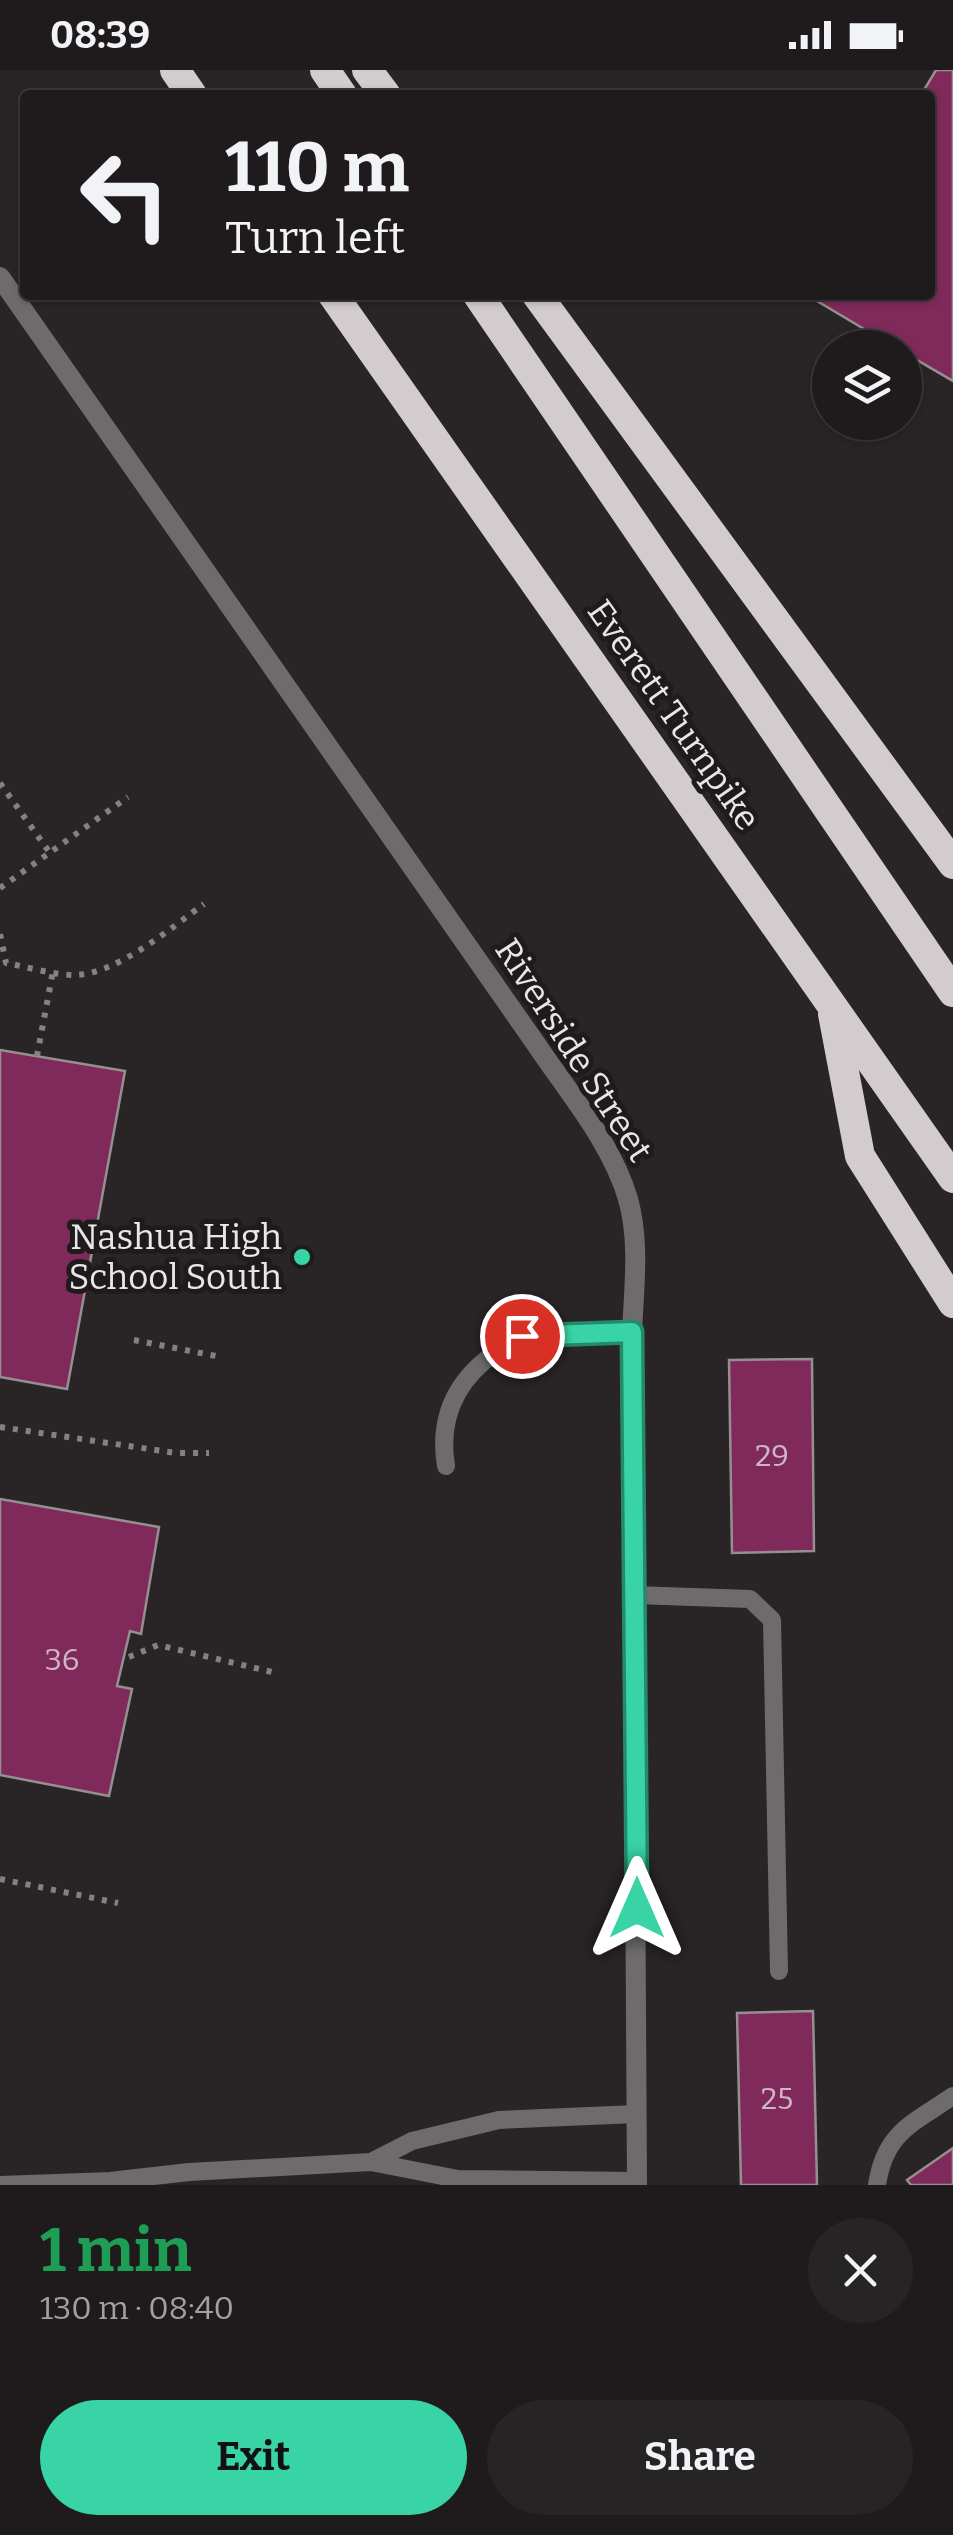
<!DOCTYPE html>
<html lang="en">
<head>
<meta charset="utf-8">
<style>
  :root { --surface:#1f1b1c; --page:#272425; --text:#f1f3f6; --muted:#a1a1a3; --line:#3c393b; --accent:#38d4a6 }
  body { margin:0; font-family:Bitter,serif; background:var(--page); color:var(--text); height:100vh; display:flex; flex-direction:column; font-size:38px; white-space:nowrap }
  * { box-sizing:border-box; margin:0 }
  p { font-size:32px; color:var(--muted) }
  .icon { flex:none; width:55px; height:55px; fill:none; stroke:currentColor; stroke-width:2; stroke-linecap:round; stroke-linejoin:round }
  .map { position:relative; height:2115px; overflow:hidden }
  .drawer { display:flex; flex-direction:column; background:var(--surface); flex:1 }
  .drawer>* { flex:none }
  .guide { position:absolute; left:20px; top:20px; width:915px; height:210px; border-radius:10px; box-shadow:0 2px 8px #0004,0 0 0 2px var(--line); background:#1f1b1c; color:var(--text); overflow:hidden }
  .tools { position:absolute; left:812px; top:260px; display:grid; gap:20px }
  .tools a { display:grid; place-items:center; width:110px; height:110px; border-radius:50%; background:var(--surface); box-shadow:0 2px 8px #0004,0 0 0 2px var(--line); font-size:50px }
  .pin { position:absolute; display:grid; place-items:center; width:85px; height:85px; color:#fff; margin:-42px; border:5px solid #fff; border-radius:50%; box-shadow:0 2px 10px #0007 }
  .me { position:absolute; width:110px; margin:-55px; rotate:0deg; stroke-linejoin:round; filter:drop-shadow(0 0 8px #0008) }
  .turn { display:flex; align-items:center; gap:35px; height:210px; padding:0 40px; font-size:45px }
  .turn .icon { width:130px; height:130px; stroke-width:2.5 }
  .turn b { display:block; font-size:70px; line-height:85px }
  .round { display:grid; place-items:center; flex:none; width:105px; height:105px; border-radius:52px; background:var(--page) }
  .headline { display:flex; align-items:center; justify-content:space-between; height:170px; padding:0 40px }
  h1 { font-size:60px; font-weight:700; line-height:75px; color:#1e9e55 }
  .button { display:flex; gap:20px; margin-top:auto; padding:20px 40px }
  .button a { flex:1; height:115px; border-radius:60px; background:var(--accent); color:#111; font-size:40px; font-weight:700; line-height:115px; text-align:center }
  .button a+a { background:var(--page); color:var(--text) }
  .status { display:flex; justify-content:space-between; align-items:center; height:70px; padding:0 50px; background:var(--surface); direction:ltr }
  .status svg { height:28px; fill:currentColor }
  .map>svg:first-child { display:block }
  .building { fill:#7f2a5b; stroke:#958f92; stroke-width:2.5 }
  .lines { fill:none; stroke-linecap:round; stroke-linejoin:round }
  .path { stroke:#858183; stroke-width:6; stroke-dasharray:5 8; stroke-linecap:butt }
  .service { stroke:#6d6b6c; stroke-width:18 }
  .minor { stroke:#6d6b6c; stroke-width:20 }
  .motorway { stroke:#d2cccf; stroke-width:30 }
  .route-casing { stroke:#248a6c; stroke-width:25 }
  .route { stroke:#38d4a6; stroke-width:18 }
  .poi-dot { fill:#38d4a6; stroke:#1f1b1d; stroke-width:4 }
  .labels { text-anchor:middle; stroke-width:10; stroke-linejoin:round; paint-order:stroke }
  .number-label { font-size:30px; fill:#ceb7c5 }
  .street-label { font-size:35px; fill:#e9e6e8; stroke:#1f1b1d }
  .poi-label { font-size:35px; fill:#e9e6e8; stroke:#1f1b1d; text-anchor:end }
</style>
</head>
<body>
<div class="status"><b>08:39</b><svg viewBox="0 0 49 12"><path d="M0 12V9h3v3zM5 12V6h3v6zM10 12V3h3v9zM15 12V0h3v12zM26 1h20v11H26zM47 4h2v5h-2z"/></svg></div>
<div class="map">
<svg width="953" height="2115" viewBox="0 0 953 2115">
  <rect width="100%" height="100%" fill="#292426"/>
  <path class="building" d="M936,0H953V311L905,283V278H896L807,225H930V25H921Z
    M0,980L125,1001L67,1319L0,1307Z
    M812,1289L814,1481L732,1483L729,1290Z
    M0,1429L159,1457L141,1564L130,1561L117,1616L132,1619L109,1726L0,1705Z
    M813,1941L817,2115H741L737,1943Z
    M953,2078V2115H911L907,2110Z"/>
  <g class="lines">
    <path class="path" d="M0,713L50,783
      M0,818L128,727
      M0,864L6,893C28,897 53,905 75,905C117,904 171,858 204,834
      M37,986L53,901
      M134,1270L216,1286
      M0,1357L176,1383H209
      M129,1587L158,1575L276,1603
      M0,1809L118,1833"/>
    <path class="service" d="M446,1396C438,1347 456,1310 496,1282C504,1276 513,1268 522,1265C547,1259 604,1263 632,1262
      M635,1525L750,1529L772,1550L779,1901
      M371,2092L412,2071L499,2050L636,2044
      M0,2115L110,2111L189,2102L371,2092L458,2109L637,2111
      M877,2115C885,2062 912,2054 953,2026"/>
    <path class="minor" d="M0,207L536,974C568,1022 612,1073 628,1129C640,1171 634,1218 632,1262L637,2115"/>
    <path class="motorway" d="M175,0L192,25
      M325,0L342,25
      M367,0L386,25
      M333,225L953,1108
      M478,225L953,922
      M537,225L953,794
      M833,944L860,1086L953,1233"/>
  </g>
  <g class="lines">
    <g class="route-casing">
      <path id="route" d="M522,1266L632,1262L637,1838"/>
    </g>
    <use href="#route" class="route"/>
  </g>
  <circle class="poi-dot" cx="302" cy="1187" r="10"/>
  <g class="labels">
    <g class="number-label">
      <text x="772" y="1396">29</text>
      <text x="62" y="1600">36</text>
      <text x="777" y="2039">25</text>
    </g>
    <g class="street-label">
      <text transform="translate(674 645) rotate(55)" y="12">Everett Turnpike</text>
      <text transform="translate(574 980) rotate(57)" y="12">Riverside Street</text>
    </g>
    <g class="poi-label">
      <text x="282" y="1179">Nashua High<tspan x="282" dy="40">School South</tspan></text>
    </g>
  </g>
</svg>
<div class="tools">
<a><svg class="icon" aria-label="layers" viewBox="0 0 24 24"><path d="M12 4l9 5-9 5-9-5zM3 14l9 5 9-5"/></svg></a>
</div>
<div class="pin" style="left:522px;top:1266px;background:#d93025"><svg class="icon" aria-label="arrive" viewBox="0 0 24 24"><path d="M6 21V4h12l-3 4 3 4H6"/></svg></div>
<svg class="me" style="left:637px;top:1838px" viewBox="-20 -20 40 40"><path d="M0-17L14 15 0 8-14 15z" fill="#38d4a6" stroke="#fff" stroke-width="4"/></svg>
<div class="guide">
<div class="turn"><svg class="icon" aria-label="left" viewBox="0 0 24 24"><path d="M17 20v-9H6M10 6l-5 5 5 5"/></svg><div><b>110 m</b>Turn left</div></div>
</div>
</div>
<section class="drawer">
<div class="headline"><div><h1>1 min</h1><p>130 m · 08:40</p></div><a class="round"><svg class="icon" aria-label="close" viewBox="0 0 24 24"><path d="M6 6l12 12M18 6L6 18"/></svg></a></div>
<div class="button"><a>Exit</a><a>Share</a></div>
</section>
</body>
</html>
